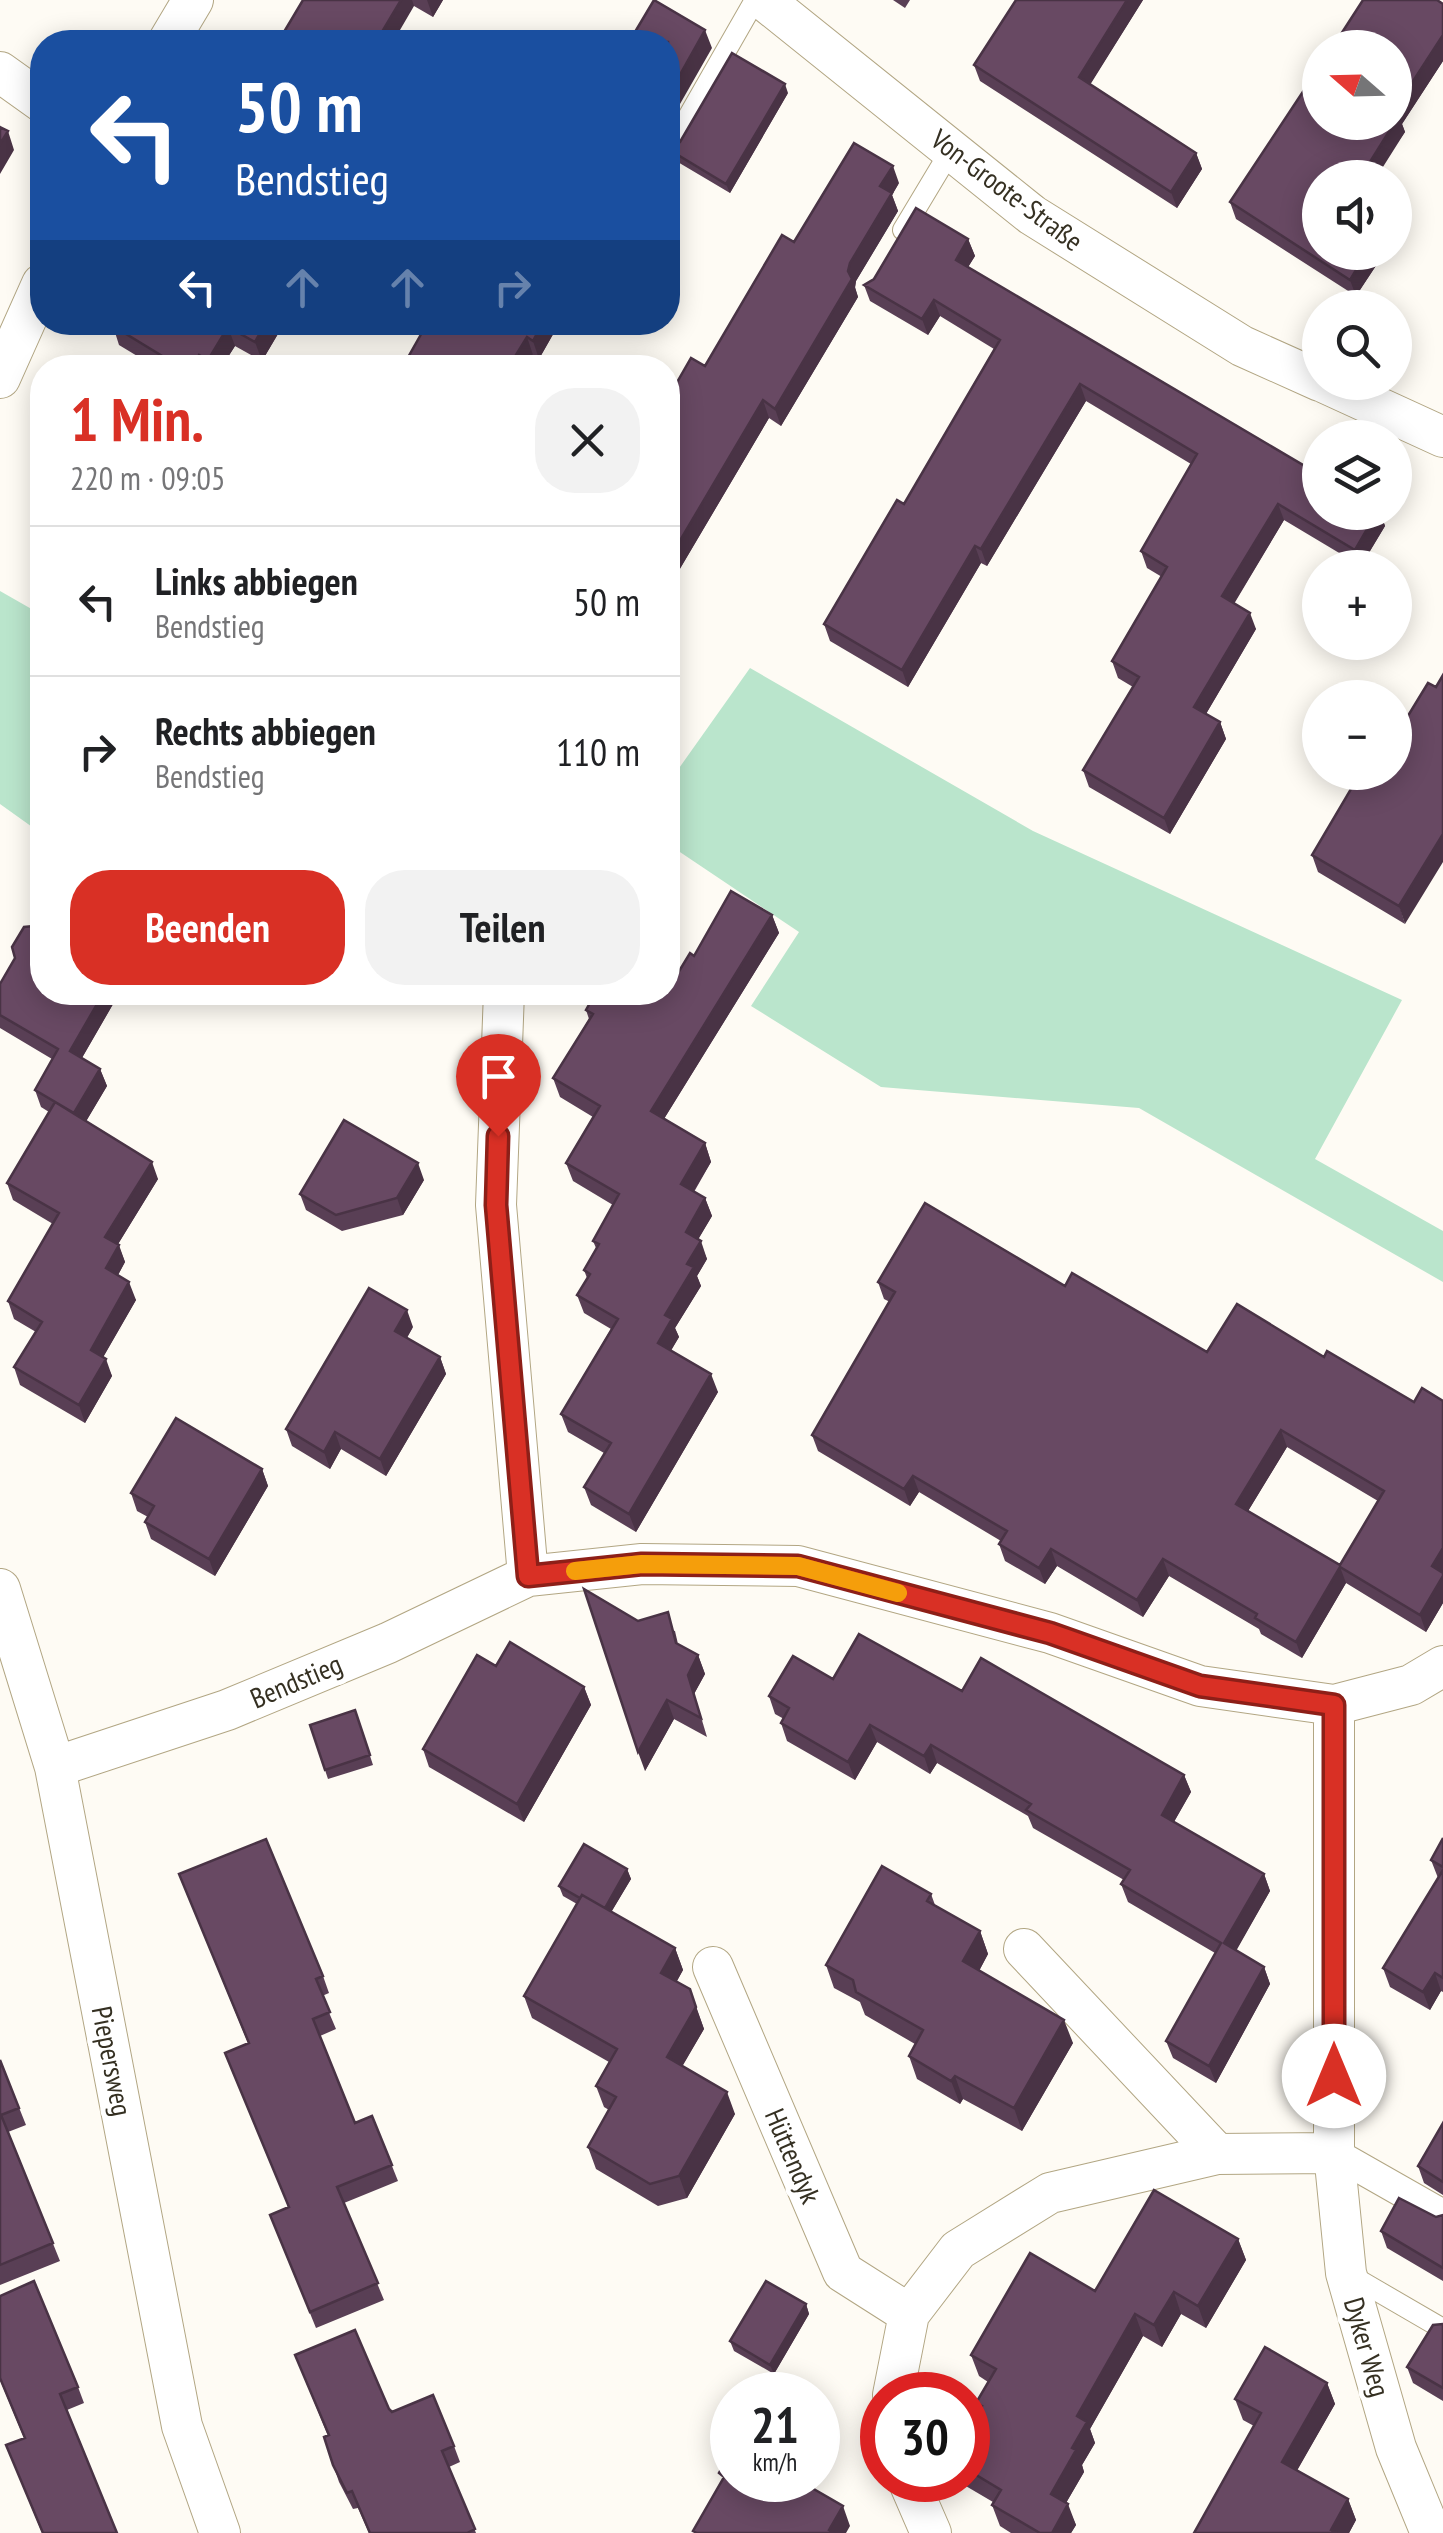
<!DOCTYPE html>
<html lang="de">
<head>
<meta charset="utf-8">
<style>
  :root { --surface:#fff; --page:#f2f2f2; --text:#202124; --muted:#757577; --line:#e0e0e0; --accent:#d93025 }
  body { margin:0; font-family:"PT Sans Narrow",sans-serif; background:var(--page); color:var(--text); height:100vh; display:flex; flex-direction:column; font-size:38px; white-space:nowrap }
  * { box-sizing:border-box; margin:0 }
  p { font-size:32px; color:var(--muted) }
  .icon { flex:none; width:55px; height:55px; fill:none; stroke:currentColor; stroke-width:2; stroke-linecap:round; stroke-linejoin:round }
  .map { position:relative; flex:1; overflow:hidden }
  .details { position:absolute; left:30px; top:355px; width:650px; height:650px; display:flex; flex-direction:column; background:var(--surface); border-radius:40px; box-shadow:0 5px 25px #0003 }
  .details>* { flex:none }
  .hud { position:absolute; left:30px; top:30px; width:650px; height:305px; border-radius:40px; box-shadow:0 5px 25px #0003; background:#1a4fa0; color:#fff; overflow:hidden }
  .needle { width:65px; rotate:290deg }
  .buttons { position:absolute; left:1302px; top:30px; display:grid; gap:20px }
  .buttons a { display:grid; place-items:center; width:110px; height:110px; border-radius:50%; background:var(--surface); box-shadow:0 5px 25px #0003; font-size:50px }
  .speed { position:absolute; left:710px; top:2372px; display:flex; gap:20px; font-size:50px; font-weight:700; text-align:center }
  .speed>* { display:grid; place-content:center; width:130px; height:130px; border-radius:50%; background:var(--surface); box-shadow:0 5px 25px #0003; line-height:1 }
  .speed small { font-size:25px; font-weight:400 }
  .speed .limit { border:15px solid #d22; background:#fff; color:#111 }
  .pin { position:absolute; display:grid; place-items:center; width:85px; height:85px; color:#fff; margin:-102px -42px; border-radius:50% 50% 50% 0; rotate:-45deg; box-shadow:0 0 10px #0007 }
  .pin .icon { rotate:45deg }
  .me { position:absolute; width:110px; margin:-55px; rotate:0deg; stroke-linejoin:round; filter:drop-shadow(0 0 8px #0008) }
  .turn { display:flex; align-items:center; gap:35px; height:210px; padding:0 40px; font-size:45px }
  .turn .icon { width:130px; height:130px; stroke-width:2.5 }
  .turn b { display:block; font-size:70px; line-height:85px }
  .lanes { display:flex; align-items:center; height:95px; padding:0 40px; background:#0003; justify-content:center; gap:50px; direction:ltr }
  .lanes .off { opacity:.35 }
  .round { display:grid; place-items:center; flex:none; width:105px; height:105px; border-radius:40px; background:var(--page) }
  .overview { display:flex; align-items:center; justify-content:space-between; height:170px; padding:0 40px }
  h1 { font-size:60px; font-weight:700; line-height:75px; color:var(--accent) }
  .action { display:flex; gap:20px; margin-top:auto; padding:20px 40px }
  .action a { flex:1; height:115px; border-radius:40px; background:var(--accent); color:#fff; font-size:40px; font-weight:700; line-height:115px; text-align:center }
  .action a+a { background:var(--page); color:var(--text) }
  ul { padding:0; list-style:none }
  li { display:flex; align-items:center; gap:30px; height:150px; padding:0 40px; border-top:2px solid var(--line) }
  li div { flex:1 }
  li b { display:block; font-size:38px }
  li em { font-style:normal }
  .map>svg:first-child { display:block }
  .green { fill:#bae5cc }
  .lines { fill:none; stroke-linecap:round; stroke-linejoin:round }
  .service-casing { stroke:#b2a683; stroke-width:22 }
  .pedestrian-casing { stroke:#b2a683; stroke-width:32 }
  .minor-casing { stroke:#b2a683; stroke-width:42 }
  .service { stroke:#fff; stroke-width:20 }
  .pedestrian { stroke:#fff; stroke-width:30 }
  .minor { stroke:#fff; stroke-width:40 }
  .wall { fill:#593f55; fill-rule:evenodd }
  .shaded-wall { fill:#493345 }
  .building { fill:#684963; stroke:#493345; stroke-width:2.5; fill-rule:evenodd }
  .route-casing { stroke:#8d1f18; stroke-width:25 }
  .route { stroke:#d93025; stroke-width:18 }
  .slow { stroke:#f59e0b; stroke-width:18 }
  .labels { text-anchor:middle; stroke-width:10; stroke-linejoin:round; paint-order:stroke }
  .street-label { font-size:28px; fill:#353022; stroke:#fff }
</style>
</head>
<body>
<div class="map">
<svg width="1443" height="2533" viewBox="0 0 1443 2533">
  <rect width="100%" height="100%" fill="#fefbf4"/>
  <path class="green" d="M0,591L42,615V834L0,804Z
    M750,668L1033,831L1402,1000L1315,1159L1443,1231V1282L1139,1108L881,1087L751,1006L799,932L668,844V765L677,771Z"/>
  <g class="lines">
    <g class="service-casing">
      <path id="service" d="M672,145L755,0
        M903,230L951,150
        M1350,2275L1443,2329"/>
    </g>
    <g class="pedestrian-casing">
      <path id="pedestrian" d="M1334,2153L1443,2215"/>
    </g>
    <g class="minor-casing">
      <path id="minor" d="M764,0L1032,215L1242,346L1320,381
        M168,42L193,0
        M0,72L42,102
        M0,378L42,284
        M1323,382L1443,437
        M504,992L496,1205L528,1576
        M0,1589L55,1767L182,2426L220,2533
        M1334,1705V2153L1346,2273L1396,2448L1431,2533
        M55,1767L227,1710L388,1643L528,1576L642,1564L798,1566L1050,1633L1200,1686L1334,1705L1411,1685L1443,1666
        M1024,1949L1217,2154
        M713,1967L843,2272L909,2314
        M893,2395L909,2314L958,2250L1050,2193L1217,2154L1334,2153
        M908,2480L931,2533"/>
    </g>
    <use href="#service" class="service"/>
    <use href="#pedestrian" class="pedestrian"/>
    <use href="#minor" class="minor"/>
  </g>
  <path class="wall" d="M303,0H443L433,17L414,6Z
    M893,0H910L905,8Z
    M1016,0H1143L1090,84L1196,153L1202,169L1177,208L980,81L974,65Z
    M1443,4V61L1402,124L1405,132L1320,252H1379L1381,258L1356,296L1236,219L1230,202Z
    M788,93L730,193L671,158L668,149Z
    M899,183L892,195L898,211L856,281L855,288L858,297L781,426L769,418L668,589V398L705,366L794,242Z
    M968,239L975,256L968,267L1320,512H1380L1385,526L1361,566L1284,520L1234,604L1256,629L1206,714L1220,722L1226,739L1170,834L1089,787L1083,770L1133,687L1118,678L1112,661L1162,577L1147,568L1141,551L1191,464L1086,401L987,566L981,563L908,687L830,641L824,624L904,504L994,349L940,316L928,335L870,301L864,285Z
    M285,322L262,361L235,346L221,368H157L119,345L113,326Z
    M428,322H560L539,359L533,355Z
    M1361,772L1405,924L1318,872L1312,855Z
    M772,915L779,933L664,1119L705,1143L711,1162L694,1192L705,1198L712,1216L698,1239L707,1259L697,1276L701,1286L675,1328L679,1337L671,1350L718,1392L636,1532L591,1505L584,1487L604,1453L568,1432L561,1414L611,1329L584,1313L577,1295L587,1278L584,1270L596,1248L593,1241L613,1205L573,1181L566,1163L593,1117L560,1097L553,1078L589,1019L586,1010L678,973L694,956Z
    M0,984L42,992H120L82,1058L100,1069L107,1086L86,1121L158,1179L118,1244L125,1262L118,1275L136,1300L103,1357L112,1376L85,1423L20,1385L14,1367L36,1332L14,1319L8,1301L53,1224L13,1200L7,1183L49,1112L41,1107L35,1090L52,1059L0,1028Z
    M424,1180L403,1215L342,1231L306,1210L300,1194Z
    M878,1282L1065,1286L1207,1352L1324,1357L1414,1402L1443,1401V1603L1426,1632L1346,1583L1302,1658L1261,1634L1259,1629L1169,1576L1143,1617L1057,1566L1045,1584L1005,1561L999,1544L1001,1541L919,1492L910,1506L818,1451L812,1435L890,1302L884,1299ZM1287,1447L1378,1501L1340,1565L1248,1511Z
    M413,1327L407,1338L440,1357L446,1374L386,1476L341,1449L330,1469L292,1446L286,1429Z
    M262,1469L268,1486L215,1576L151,1539L145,1522L148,1517L137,1511L131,1493Z
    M638,1621L675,1631L678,1644L698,1655L705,1674L694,1694L707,1737L674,1719L645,1771Z
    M496,1666L584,1687L591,1705L524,1822L429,1767L423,1749Z
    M833,1679L962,1691L1184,1775L1191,1792L1174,1822L1264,1874L1270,1891L1236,1950L1264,1967L1270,1984L1216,2083L1173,2058L1166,2041L1215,1953L1128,1902L1121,1884L1124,1880L1033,1828L1028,1816L937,1763L930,1774L877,1742L855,1780L787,1741L781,1723L784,1719L775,1714L769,1696Z
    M355,1710L373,1765L328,1779L310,1725Z
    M1443,1838V1992L1441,1991L1430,2010L1390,1987L1383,1968L1438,1878L1431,1860Z
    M627,1869L631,1879L611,1912L675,1948L683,1970L677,1981L690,1989L704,2029L682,2066L735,2114L687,2198L658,2206L596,2169L588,2147L609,2110L604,2107L596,2086L609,2062L532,2018L524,1996L577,1904L563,1896L559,1886Z
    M179,1874L323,1976L329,1993L322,1996L336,2029L320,2036L355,2123L372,2116L398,2181L344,2203L384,2300L316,2328L270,2215L288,2208L248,2043Z
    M931,1894L935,1905L980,1931L988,1954L979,1971L1073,2043L1022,2131L963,2099L960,2104L917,2079L909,2056L915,2044L865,2015L860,2002L834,1988L826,1965Z
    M0,2060L26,2125L8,2132L60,2261L0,2285Z
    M1443,2123V2195L1424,2183L1418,2166Z
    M1443,2215V2281L1387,2248L1381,2231Z
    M1238,2239L1246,2260L1206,2328L1181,2314L1162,2347L1143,2336L1090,2429L1095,2443L1082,2465L1084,2472L1066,2503L1076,2525L1071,2533H1011L1000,2526L992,2505L993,2502L959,2482L958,2480H968V2432L979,2412L976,2403L988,2382L979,2376L971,2355L1095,2291Z
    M0,2296L78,2387L84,2403L67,2410L117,2533H42L6,2445L24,2438L0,2380Z
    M806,2304L809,2314L774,2374L734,2351L730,2341Z
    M1443,2324V2401L1413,2383L1407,2367Z
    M295,2355L454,2446L460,2462L449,2467L476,2533H369L358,2508L353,2509L339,2482L324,2437L328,2436Z
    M1327,2383L1335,2404L1297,2470L1348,2499L1356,2520L1349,2533H1194L1254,2426L1243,2420L1235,2399Z"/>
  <path class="shaded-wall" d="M401,0H412L414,6L393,42H376Z
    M427,0H443L433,17Z
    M1127,0H1143L1085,93L1079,77Z
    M705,30L712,48L668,125V96Z
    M1443,35V61L1402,124L1405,132L1376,178H1360L1395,117V109Z
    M785,84L788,93L730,193L726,184Z
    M8,131L14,150L0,174V144Z
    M1196,153L1202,169L1177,208L1171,192Z
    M893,166L899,183L892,195L898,211L856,281L855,287L858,297L781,426L775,409L850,263L880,186Z
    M968,239L975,256L962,277L956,260Z
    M1367,252H1379L1381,258L1356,296L1350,280Z
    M934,300L940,316L928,335L922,319Z
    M266,322H285L262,361L255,342Z
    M543,322H560L539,359L533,341Z
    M228,327L235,346L221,368H210L208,360Z
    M527,337L533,355L526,368H508Z
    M199,355L204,368H192Z
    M1080,384L1086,401L987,566L981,549Z
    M763,400L769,418L668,589V561Z
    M1278,504L1284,520L1228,613L1222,596Z
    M1377,512H1380L1385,526L1361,566L1355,550Z
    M975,546L981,563L908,687L902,670Z
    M1250,613L1256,629L1200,724L1194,707Z
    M1220,722L1226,739L1170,834L1164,818Z
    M1443,834V862L1405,924L1399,906Z
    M772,915L779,933L657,1130L651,1111Z
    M104,992H120L76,1068L70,1051Z
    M100,1069L107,1086L81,1130L74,1113Z
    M705,1143L711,1162L687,1202L681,1184Z
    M152,1162L158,1179L112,1254L105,1237Z
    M418,1163L424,1180L403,1215L397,1198Z
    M705,1198L712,1216L692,1250L686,1232Z
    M701,1241L707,1259L697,1276L701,1286L675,1328L679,1337L665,1361L658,1343L665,1315L687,1264Z
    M119,1245L125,1262L112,1286L106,1268Z
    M129,1282L136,1300L97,1368L91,1350Z
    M407,1310L413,1327L401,1347L395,1331Z
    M440,1357L446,1374L386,1476L380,1459Z
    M106,1359L112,1376L85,1423L79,1405Z
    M711,1374L718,1392L636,1532L629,1514Z
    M1281,1430L1287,1447L1242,1521L1236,1504Z
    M335,1432L341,1449L330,1469L324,1452Z
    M262,1469L268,1486L215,1576L209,1559Z
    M913,1476L919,1492L910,1506L904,1489Z
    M1443,1548V1575L1432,1566Z
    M1051,1549L1057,1566L1045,1584L1039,1568Z
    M1163,1559L1169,1576L1143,1617L1137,1600Z
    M1340,1567L1346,1583L1302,1658L1296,1642Z
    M1443,1576V1603L1426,1632L1420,1615Z
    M698,1655L705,1674L694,1694L707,1737L688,1675Z
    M584,1687L591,1705L524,1822L517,1804Z
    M667,1700L674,1719L645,1771L638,1752Z
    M870,1725L877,1742L855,1780L848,1762Z
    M931,1745L937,1763L930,1774L924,1756Z
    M1184,1775L1191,1792L1168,1832L1162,1815Z
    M627,1869L631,1879L606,1921L603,1911Z
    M1264,1874L1270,1891L1231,1960L1224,1943Z
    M980,1931L988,1954L972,1984L963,1961Z
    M675,1948L683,1970L669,1995L661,1973Z
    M1264,1967L1270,1984L1216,2083L1209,2066Z
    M1435,1973L1441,1991L1430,2010L1423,1992Z
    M696,2007L704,2029L675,2079L667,2057Z
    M1064,2020L1073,2043L1022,2131L1014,2108Z
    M955,2076L963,2099L960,2104L951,2081Z
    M727,2092L735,2114L687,2198L679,2176Z
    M1238,2239L1246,2260L1206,2328L1198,2306Z
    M1174,2292L1181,2314L1162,2347L1154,2325Z
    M806,2304L809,2314L774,2374L770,2365Z
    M1135,2314L1143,2336L1090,2429L1095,2443L1082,2465L1084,2472L1059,2515L1051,2494L1072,2448L1077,2416Z
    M1327,2383L1335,2404L1290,2483L1282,2462Z
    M1348,2499L1356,2520L1349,2533H1332L1331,2530Z
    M1068,2504L1076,2525L1071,2533H1052Z
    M843,2506L850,2526L846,2533H830L829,2530Z"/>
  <path class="building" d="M303,0H401L376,42H278Z
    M654,0L705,30L668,96V42H629Z
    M1016,0H1127L1079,77L1196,153L1171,192L974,65Z
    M1363,0H1437L1443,4V35L1395,109V48H1332Z
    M732,53L785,84L726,184L668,149L680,142Z
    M1320,66V122H1395L1360,178H1320V252H1367L1350,280L1230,202Z
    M0,127L8,131L0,144Z
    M854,143L893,166L880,186L892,193L850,263L848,271L852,279L775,409L763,400L668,561V398L691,358L705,366L782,235L794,242Z
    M916,208L968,239L956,260L1320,475V512H1377L1355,550L1278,504L1222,596L1250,613L1194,707L1220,722L1164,818L1083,770L1139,677L1112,661L1167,567L1141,551L1197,454L1080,384L981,549L975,546L902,670L824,624L897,500L904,504L1000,340L934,300L922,319L864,285L874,279Z
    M115,322H266L255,342L228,327L208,360L199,355L192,368H182L113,326Z
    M428,322H543L533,341L527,337L508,368H402Z
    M1443,675V834L1399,906L1312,855L1361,772L1371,776L1373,772H1395V737L1428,683L1436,687Z
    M731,891L772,915L651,1111L705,1143L681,1184L705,1198L686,1232L701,1241L687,1264L694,1267L665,1315L672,1319L658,1343L711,1374L629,1514L584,1487L611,1443L561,1414L618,1319L577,1295L590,1274L584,1270L599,1244L593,1241L619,1194L566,1163L600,1106L553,1078L593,1014L586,1010L596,992H668V967L678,973L690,953L694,956Z
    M42,911V992H104L70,1051L100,1069L74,1113L35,1090L58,1049L0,1015V984L15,958L12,947L24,927L34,926Z
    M55,1102L152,1162L105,1237L119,1245L106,1268L129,1282L91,1350L106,1359L79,1405L14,1367L42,1322L8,1301L59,1213L7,1183Z
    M344,1120L418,1163L397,1198L336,1215L300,1194Z
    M925,1203L1065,1286L1072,1273L1207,1352L1237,1304L1324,1357L1327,1351L1414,1402L1422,1388L1443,1401V1548L1432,1566L1443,1573V1576L1420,1615L1340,1567L1296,1642L1255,1618L1257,1614L1163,1559L1137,1600L1051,1549L1039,1568L999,1544L1007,1531L913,1476L904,1489L812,1435L895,1292L878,1282ZM1281,1430L1384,1491L1340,1565L1236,1504Z
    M369,1288L407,1310L395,1331L440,1357L380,1459L335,1432L324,1452L286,1429Z
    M176,1418L262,1469L209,1559L145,1522L154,1506L131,1493Z
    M584,1589L638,1621L668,1612L676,1643L698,1655L688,1675L701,1718L667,1700L638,1752Z
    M859,1634L962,1691L981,1658L1184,1775L1162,1815L1264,1874L1224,1943L1264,1967L1209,2066L1166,2041L1221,1943L1121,1884L1130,1870L1026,1810L1031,1804L931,1745L924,1756L870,1725L848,1762L781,1723L789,1708L769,1696L793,1656L833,1679Z
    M510,1642L584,1687L517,1804L423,1749L477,1655L496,1666Z
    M355,1710L370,1755L325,1770L310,1725Z
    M1443,1838V1867L1431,1860Z
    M266,1839L323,1976L316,1979L330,2012L313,2019L355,2123L372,2116L392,2165L337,2187L378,2283L310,2312L270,2215L289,2207L225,2053L249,2043L179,1874Z
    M584,1844L627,1869L605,1908L582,1895L580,1898L559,1886Z
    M882,1866L931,1894L927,1901L980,1931L963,1961L1064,2020L1014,2108L955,2076L951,2081L909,2056L923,2030L856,1992L853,1980L826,1965Z
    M1443,1870V1978L1435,1973L1423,1992L1383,1968Z
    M582,1895L675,1948L661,1973L690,1989L696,2007L667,2057L727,2092L679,2176L650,2184L588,2147L616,2097L596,2086L617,2049L524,1996Z
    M0,2060L19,2108L1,2115L53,2243L0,2265Z
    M1443,2123V2182L1418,2166Z
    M1154,2190L1238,2239L1198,2306L1174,2292L1154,2325L1135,2314L1077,2416L1087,2422L1072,2448L1076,2450L1051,2494L1068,2504L1052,2533H1040L992,2505L1001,2490L968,2470V2432L982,2406L976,2403L996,2369L971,2355L1030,2253L1095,2291Z
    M1399,2198L1436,2217L1443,2215V2268L1381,2231Z
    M34,2281L78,2387L60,2394L117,2533H43L6,2445L25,2438L0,2378V2296Z
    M766,2281L806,2304L770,2365L730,2341Z
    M1443,2324V2388L1407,2367L1433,2325Z
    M355,2330L389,2409L392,2412L433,2395L454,2446L442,2451L475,2529L467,2533H370L352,2491L347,2493L333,2465L324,2437L329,2435L295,2355Z
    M1265,2347L1327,2383L1282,2462L1348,2499L1331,2530L1337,2533H1194L1261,2413L1235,2399Z
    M732,2450V2480H798L843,2506L829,2530L834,2533H697L693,2531L724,2477L719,2473Z"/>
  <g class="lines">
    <g class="route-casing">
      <path id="route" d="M498,1136L496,1205L528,1576L642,1564L798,1566L1050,1633L1200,1686L1334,1705V2076"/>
    </g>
    <use href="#route" class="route"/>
    <path class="slow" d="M575,1571L642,1564L798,1566L898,1593"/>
  </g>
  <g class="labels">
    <g class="street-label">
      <text transform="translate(1007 190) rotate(37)" y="10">Von-Groote-Straße</text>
      <text transform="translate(296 1681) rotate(-23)" y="10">Bendstieg</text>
      <text transform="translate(112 2061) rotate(79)" y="10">Piepersweg</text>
      <text transform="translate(793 2156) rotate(67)" y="10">Hüttendyk</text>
      <text transform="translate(1367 2347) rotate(74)" y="10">Dyker Weg</text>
    </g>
  </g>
</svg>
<div class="buttons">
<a><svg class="needle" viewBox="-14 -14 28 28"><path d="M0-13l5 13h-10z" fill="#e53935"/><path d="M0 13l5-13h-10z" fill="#757577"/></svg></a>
<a><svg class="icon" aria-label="sound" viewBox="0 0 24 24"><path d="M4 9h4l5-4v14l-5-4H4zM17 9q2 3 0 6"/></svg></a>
<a><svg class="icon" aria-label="search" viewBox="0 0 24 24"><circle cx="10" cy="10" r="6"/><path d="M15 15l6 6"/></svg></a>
<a><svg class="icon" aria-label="layers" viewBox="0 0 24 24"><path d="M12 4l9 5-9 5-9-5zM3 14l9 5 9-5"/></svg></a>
<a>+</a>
<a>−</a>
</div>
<div class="speed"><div>21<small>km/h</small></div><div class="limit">30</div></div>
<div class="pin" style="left:498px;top:1136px;background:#d93025"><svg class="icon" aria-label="arrive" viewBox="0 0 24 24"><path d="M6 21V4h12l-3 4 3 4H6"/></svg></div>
<svg class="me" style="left:1334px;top:2076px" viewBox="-20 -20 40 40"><circle r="19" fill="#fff"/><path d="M0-13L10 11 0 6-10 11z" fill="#d93025"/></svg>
<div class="hud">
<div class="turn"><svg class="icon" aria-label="left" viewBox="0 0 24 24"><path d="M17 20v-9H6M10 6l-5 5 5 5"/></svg><div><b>50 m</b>Bendstieg</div></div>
<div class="lanes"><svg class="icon" aria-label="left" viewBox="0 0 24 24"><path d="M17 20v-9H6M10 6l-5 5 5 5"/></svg><svg class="icon off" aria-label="ahead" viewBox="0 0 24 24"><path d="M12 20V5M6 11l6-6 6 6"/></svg><svg class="icon off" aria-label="ahead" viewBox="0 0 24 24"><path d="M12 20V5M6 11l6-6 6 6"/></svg><svg class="icon off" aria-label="right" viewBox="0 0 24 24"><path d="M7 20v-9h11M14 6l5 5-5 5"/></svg></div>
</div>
<section class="details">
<div class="overview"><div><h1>1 Min.</h1><p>220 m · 09:05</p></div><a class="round"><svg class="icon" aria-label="close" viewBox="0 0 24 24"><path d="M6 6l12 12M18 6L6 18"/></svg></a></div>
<ul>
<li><svg class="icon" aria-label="left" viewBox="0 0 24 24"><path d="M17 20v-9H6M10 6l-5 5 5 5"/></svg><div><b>Links abbiegen</b><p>Bendstieg</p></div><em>50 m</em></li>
<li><svg class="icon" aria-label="right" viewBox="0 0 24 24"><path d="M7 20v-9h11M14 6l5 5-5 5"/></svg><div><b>Rechts abbiegen</b><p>Bendstieg</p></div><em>110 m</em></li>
</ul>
<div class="action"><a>Beenden</a><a>Teilen</a></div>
</section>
</div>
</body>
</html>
